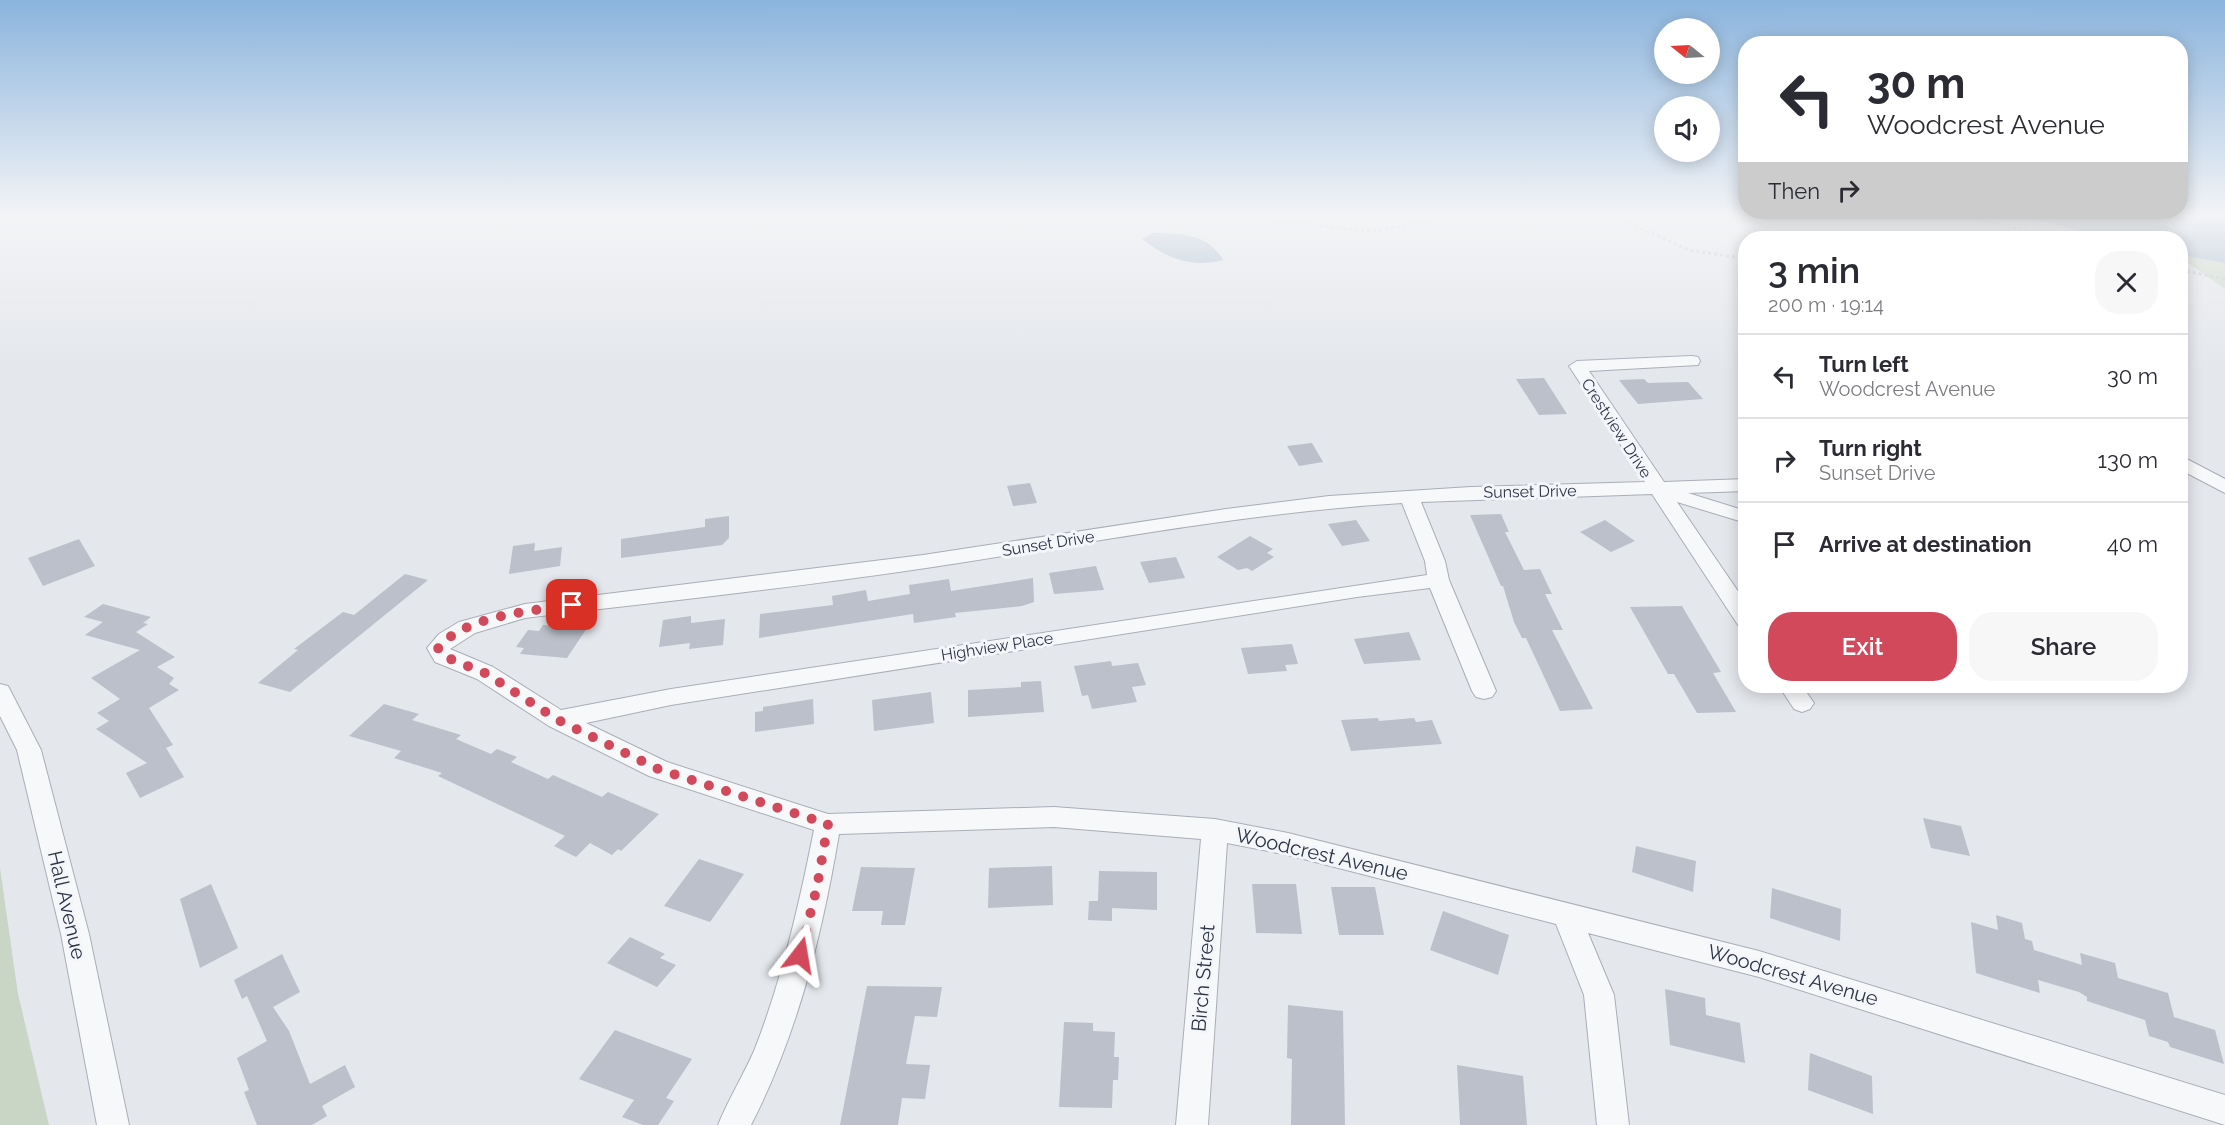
<!DOCTYPE html>
<html lang="en">
<head>
<meta charset="utf-8">
<style>
  :root { --surface:#fff; --page:#f7f7f7; --text:#2b2b33; --muted:#7c7c81; --line:#e1e1e2; --accent:#d1495b }
  body { margin:0; font-family:Raleway,sans-serif; background:var(--page); color:var(--text); height:100vh; display:flex; flex-direction:column; font-size:22px; white-space:nowrap }
  * { box-sizing:border-box; margin:0 }
  p { font-size:20px; color:var(--muted) }
  .icon { flex:none; width:33px; height:33px; fill:none; stroke:currentColor; stroke-width:2; stroke-linecap:round; stroke-linejoin:round }
  .map { position:relative; flex:1; overflow:hidden }
  .panel { position:absolute; left:1738px; top:231px; width:450px; height:462px; display:flex; flex-direction:column; background:var(--surface); border-radius:24px; box-shadow:0 3px 15px #0003 }
  .panel>* { flex:none }
  .guide { position:absolute; left:1738px; top:36px; width:450px; height:183px; border-radius:24px; box-shadow:0 3px 15px #0003; background:#fff; color:var(--text); overflow:hidden }
  .needle { width:39px; rotate:288deg }
  .controls { position:absolute; left:1654px; top:18px; display:grid; gap:12px }
  .controls a { display:grid; place-items:center; width:66px; height:66px; border-radius:50%; background:var(--surface); box-shadow:0 3px 15px #0003; font-size:30px }
  .pin { position:absolute; display:grid; place-items:center; width:51px; height:51px; color:#fff; margin:-26px; border-radius:12px; box-shadow:0 3px 9px #0006 }
  .me { position:absolute; width:66px; margin:-33px; rotate:14deg; stroke-linejoin:round; filter:drop-shadow(0 0 4px #0008) }
  .turn { display:flex; align-items:center; gap:21px; height:126px; padding:0 30px; font-size:27px }
  .turn .icon { width:78px; height:78px; stroke-width:2.5 }
  .turn b { display:block; font-size:42px; line-height:51px }
  .then { display:flex; align-items:center; height:57px; padding:0 30px; background:#0003; gap:12px; font-size:22px }
  .round { display:grid; place-items:center; flex:none; width:63px; height:63px; border-radius:24px; background:var(--page) }
  .head { display:flex; align-items:center; justify-content:space-between; height:102px; padding:0 30px }
  h1 { font-size:36px; font-weight:600; line-height:45px }
  .action { display:flex; gap:12px; margin-top:auto; padding:12px 30px }
  .action a { flex:1; height:69px; border-radius:24px; background:var(--accent); color:#fff; font-size:24px; font-weight:600; line-height:69px; text-align:center }
  .action a+a { background:var(--page); color:var(--text) }
  ul { padding:0; list-style:none }
  li { display:flex; align-items:center; gap:18px; height:84px; padding:0 30px; border-top:2px solid var(--line) }
  li div { flex:1 }
  li b { display:block; font-size:22px }
  li em { font-style:normal }
  .map>svg:first-child { display:block }
  .green { fill:#c9d6c5 }
  .water { fill:#9fb4cc }
  .building { fill:#bbc0ca }
  .lines { fill:none; stroke-linecap:round; stroke-linejoin:round }
  .minor-casing { stroke:#a9aeb7; stroke-width:2 }
  .path { stroke:#c2c5cb; stroke-width:3; stroke-dasharray:3 3; stroke-linecap:butt }
  .minor { fill:#f7f8fa; fill-rule:evenodd }
  .route { stroke:#d1495b; stroke-width:10; stroke-dasharray:0 18 }
  .labels { text-anchor:middle; stroke-width:6; stroke-linejoin:round; paint-order:stroke }
  .street-label { font-size:16px; fill:#2b3445; stroke:#f4f6f9 }
  .near-street-label { font-size:20px; fill:#2b3445; stroke:#f4f6f9 }
</style>
</head>
<body>
<div class="map">
<svg width="2225" height="1125" viewBox="0 0 2225 1125">
  <rect width="100%" height="100%" fill="#e4e7ec"/>
  <path class="green" d="M2181,255L2225,262V289L2181,258Z
    M0,868L18,994L49,1125H0Z"/>
  <path class="water" d="M2011,214H2225V263L2181,255V238H2109Z
    M1152,233C1179,233 1208,233 1223,260C1191,268 1168,259 1142,239Z"/>
  <path class="building" d="M1544,378L1567,414L1539,415L1516,379Z
    M1644,379L1648,383L1688,382L1703,399L1638,404L1619,380Z
    M1312,443L1323,462L1299,466L1287,446Z
    M1030,483L1037,503L1013,506L1007,486Z
    M1501,514L1509,532H1505L1524,570L1540,569L1552,594H1545L1563,630H1552L1593,709L1560,711L1526,638H1522L1514,622L1503,586H1501L1470,515Z
    M729,516V538L722,545L621,558V539L705,527V519Z
    M1356,520L1370,541L1342,546L1328,524Z
    M1605,520L1635,541L1611,552L1580,532Z
    M1250,536L1273,549L1267,553L1274,557L1252,571L1247,568L1238,570L1217,557Z
    M79,539L95,566L43,586L28,558Z
    M535,543L534,551L562,547L560,566L509,574L513,546Z
    M1176,557L1185,578L1149,583L1140,562Z
    M1096,566L1104,590L1054,594L1049,573Z
    M405,574L428,580L290,692L258,683L298,650L294,649L343,612L354,615Z
    M1033,578L1034,602L1022,606L955,613L956,617L914,623L913,614L759,638L760,614L833,605L832,596L866,590L868,601L910,594L909,585L949,579L951,591Z
    M103,604L151,617L143,623L148,624L136,632L175,657L157,667L174,678L169,684L179,690L149,708L173,745L166,748L184,777L140,798L126,773L147,763L96,729L109,721L97,713L120,699L91,678L140,650L85,635L103,622L84,617Z
    M1682,606L1721,672L1713,673L1736,712L1697,713L1674,674H1668L1630,607Z
    M691,616V623L725,619L723,645L689,649L690,643L659,647L663,620Z
    M543,625L587,628L567,658L520,654L524,648L516,647L528,630L539,631Z
    M1409,632L1421,660L1364,664L1354,639Z
    M1292,644L1298,664L1285,665L1287,671L1248,674L1241,648Z
    M1111,661L1112,666L1138,663L1146,685L1132,687L1137,702L1092,709L1088,695L1082,696L1074,666Z
    M1041,681L1044,712L968,717V690L1021,687V682Z
    M931,692L934,723L874,731L872,700Z
    M813,699L814,724L755,732V712L763,711V707Z
    M384,704L419,714L412,720L461,735L456,739L491,754L497,749L517,757L511,762L548,779L553,775L602,797L608,792L659,814L621,851L618,849L612,855L590,843L576,857L554,846L565,836L438,776L442,773L394,758L401,751L349,736Z
    M1378,718L1379,721L1414,718L1416,722L1432,720L1442,744L1351,751L1341,720Z
    M1923,818L1961,826L1970,856L1931,848Z
    M1636,846L1696,861L1693,892L1632,872Z
    M699,859L744,874L710,922L664,906Z
    M1052,866L1053,905L988,908L989,868Z
    M861,867L915,868L905,925H881L883,911H852Z
    M1099,871L1157,872V910L1112,908V921L1088,920L1089,901H1098Z
    M211,884L238,948L200,968L180,899Z
    M1252,884H1296L1302,934L1256,933Z
    M1331,887H1375L1384,935H1339Z
    M1772,888L1841,909L1840,941L1770,918Z
    M1443,911L1509,935L1498,975L1430,950Z
    M1996,915L2022,923L2025,939L2032,941L2034,950L2082,965L2080,953L2115,963L2118,978L2168,993L2174,1017L2215,1030L2224,1064L2170,1047L2168,1042L2149,1036L2145,1020L2087,1001V997L2079,992L2038,980L2040,993L1976,973L1971,922L1998,930Z
    M630,937L665,954L660,958L676,965L657,987L607,963Z
    M282,954L300,992L273,1007L289,1031L310,1084L345,1065L355,1087L322,1106L327,1116L312,1125H257L244,1092L249,1090L237,1058L267,1041L247,996L242,999L234,980Z
    M867,986L942,987L937,1017L915,1016L906,1064L930,1065L925,1099L902,1098L898,1125H840Z
    M1665,989L1705,998L1706,1015L1740,1023L1745,1063L1670,1045Z
    M1288,1005L1343,1011L1345,1125H1291L1292,1059L1287,1058Z
    M1064,1022L1093,1023V1031L1115,1032L1114,1057H1119L1118,1080H1113L1112,1108L1059,1107Z
    M615,1030L692,1059L666,1098L674,1101L658,1125H643L622,1117L634,1100L579,1079Z
    M1810,1053L1872,1076L1873,1114L1808,1090Z
    M1457,1065L1523,1076L1527,1125H1460Z"/>
  <g class="lines">
    <g class="minor-casing">
      <path id="minor" d="M1692,356L1698,357L1700,361L1698,365L1589,371L1664,482L1746,479V491L1688,493L1746,511V523L1677,502L1746,603V627L1738,625L1652,494L1421,502L1445,561L1449,580L1496,691L1492,697L1484,699L1476,697L1472,691L1430,588L1357,597L671,705L586,723L667,762L828,814L1054,807L1215,819L1288,833L1759,951L2225,1095V1125L1759,977L1588,933L1614,995L1629,1125H1597L1584,995L1556,924L1288,855L1227,843L1208,1125H1176L1201,839L1054,827L839,834C822,935 798,1033 751,1125H718C728,1100 743,1076 754,1051C782,980 799,905 814,830L649,776L549,726L477,679L435,662L427,648L439,634L459,622L525,604L923,555L1226,509L1329,496L1471,487L1645,482L1569,366L1577,361ZM1402,503L1425,561L1427,575L671,689L561,710L493,667L450,649L475,633L525,618C658,602 793,588 926,568C1084,544 1242,513 1402,503Z
        M2181,456L2225,479V493L2181,470Z
        M0,684L8,686L41,750L89,934L129,1125H97L61,934L17,750L0,716Z
        M1779,686H1802L1814,703L1810,709L1802,712L1794,709Z"/>
    </g>
    <path class="path" d="M1212,214L1360,230H1380L1468,214
      M1608,214L1689,250L1746,259
      M1941,214L1995,223L1967,214
      M1995,223L2054,238
      M2181,270L2225,279"/>
    <use href="#minor" class="minor"/>
  </g>
  <linearGradient id="sky" x2="0" y2="1"><stop stop-color="#8bb4dd"/><stop offset="0.58" stop-color="#f3f4f6"/><stop offset="1" stop-color="#f3f4f6" stop-opacity="0"/></linearGradient>
  <rect width="2225" height="371" fill="url(#sky)"/>
  <g class="lines">
    <path class="route" d="M572,605C532,611 466,615 438,648L443,656L485,673L558,720L658,769L828,824L817,887L800,955"/>
  </g>
  <g class="labels">
    <g class="street-label">
      <text transform="translate(1617 428) rotate(57)" y="6">Crestview Drive</text>
      <text transform="translate(1530 491) rotate(-1)" y="6">Sunset Drive</text>
      <text transform="translate(1048 543) rotate(-9)" y="6">Sunset Drive</text>
      <text transform="translate(997 646) rotate(-9)" y="6">Highview Place</text>
    </g>
    <g class="near-street-label">
      <text transform="translate(1322 854) rotate(13)" y="7">Woodcrest Avenue</text>
      <text transform="translate(67 905) rotate(77)" y="7">Hall Avenue</text>
      <text transform="translate(1793 975) rotate(16)" y="7">Woodcrest Avenue</text>
      <text transform="translate(1203 978) rotate(-85)" y="7">Birch Street</text>
    </g>
  </g>
</svg>
<div class="controls">
<a><svg class="needle" viewBox="-14 -14 28 28"><path d="M0-13l5 13h-10z" fill="#e53935"/><path d="M0 13l5-13h-10z" fill="#7c7c81"/></svg></a>
<a><svg class="icon" aria-label="sound" viewBox="0 0 24 24"><path d="M4 9h4l5-4v14l-5-4H4zM17 9q2 3 0 6"/></svg></a>
</div>
<div class="pin" style="left:572px;top:605px;background:#d93025"><svg class="icon" aria-label="arrive" viewBox="0 0 24 24"><path d="M6 21V4h12l-3 4 3 4H6"/></svg></div>
<svg class="me" style="left:800px;top:955px" viewBox="-20 -20 40 40"><path d="M0-17L14 15 0 8-14 15z" fill="#d1495b" stroke="#fff" stroke-width="4"/></svg>
<div class="guide">
<div class="turn"><svg class="icon" aria-label="left" viewBox="0 0 24 24"><path d="M17 20v-9H6M10 6l-5 5 5 5"/></svg><div><b>30 m</b>Woodcrest Avenue</div></div>
<div class="then">Then<svg class="icon" aria-label="right" viewBox="0 0 24 24"><path d="M7 20v-9h11M14 6l5 5-5 5"/></svg></div>
</div>
<section class="panel">
<div class="head"><div><h1>3 min</h1><p>200 m · 19:14</p></div><a class="round"><svg class="icon" aria-label="close" viewBox="0 0 24 24"><path d="M6 6l12 12M18 6L6 18"/></svg></a></div>
<ul>
<li><svg class="icon" aria-label="left" viewBox="0 0 24 24"><path d="M17 20v-9H6M10 6l-5 5 5 5"/></svg><div><b>Turn left</b><p>Woodcrest Avenue</p></div><em>30 m</em></li>
<li><svg class="icon" aria-label="right" viewBox="0 0 24 24"><path d="M7 20v-9h11M14 6l5 5-5 5"/></svg><div><b>Turn right</b><p>Sunset Drive</p></div><em>130 m</em></li>
<li><svg class="icon" aria-label="arrive" viewBox="0 0 24 24"><path d="M6 21V4h12l-3 4 3 4H6"/></svg><div><b>Arrive at destination</b></div><em>40 m</em></li>
</ul>
<div class="action"><a>Exit</a><a>Share</a></div>
</section>
</div>
</body>
</html>
